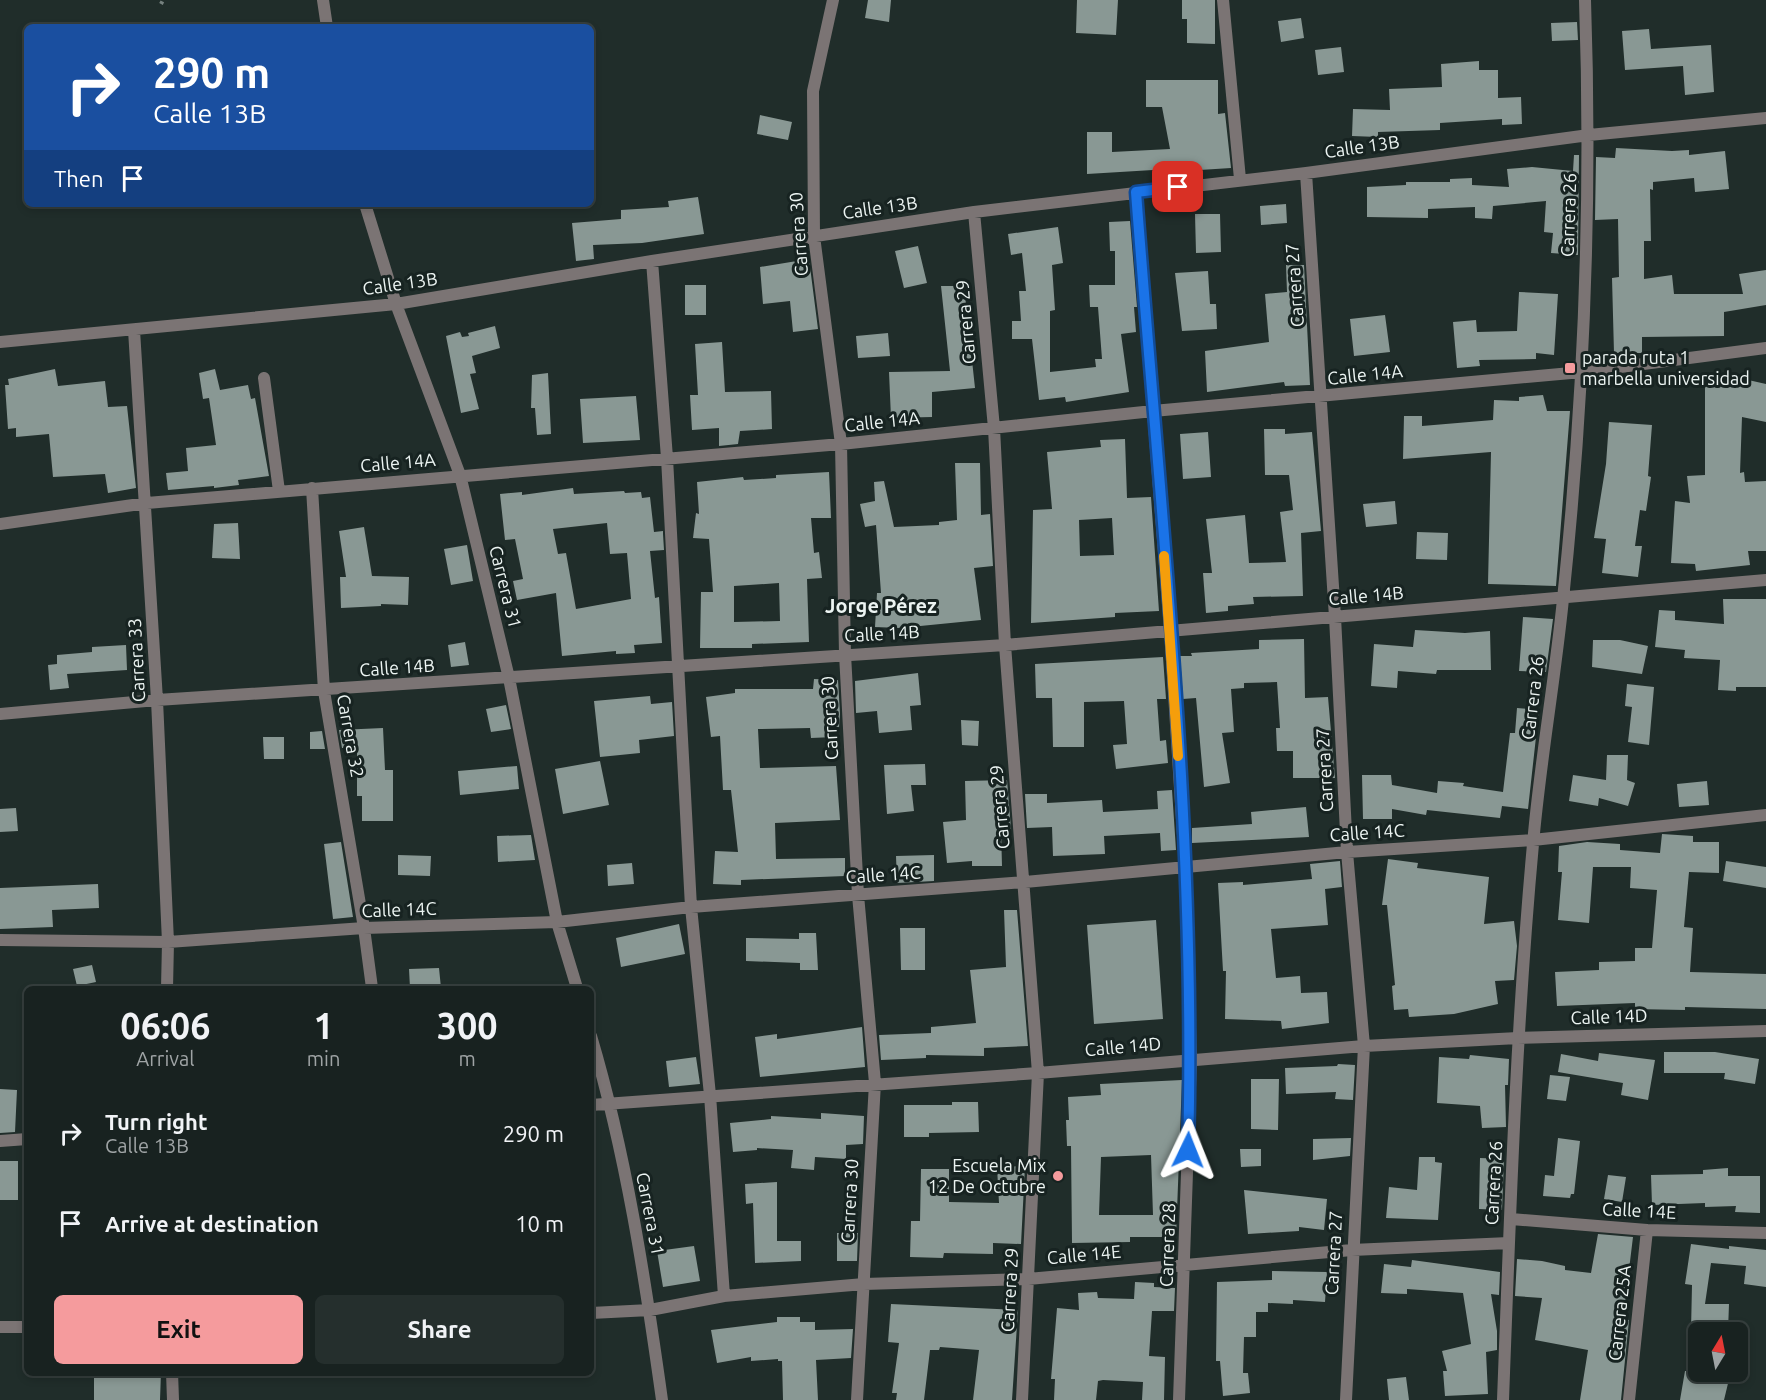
<!DOCTYPE html>
<html lang="en">
<head>
<meta charset="utf-8">
<style>
  :root { --surface:#182220; --page:#252f2d; --text:#f1f3f6; --muted:#9fa4a5; --line:#363f3e; --accent:#f59b9d }
  body { margin:0; font-family:Ubuntu,sans-serif; background:var(--page); color:var(--text); height:100vh; display:flex; flex-direction:column; font-size:22px; white-space:nowrap }
  * { box-sizing:border-box; margin:0 }
  p { font-size:20px; color:var(--muted) }
  .icon { flex:none; width:33px; height:33px; fill:none; stroke:currentColor; stroke-width:2; stroke-linecap:round; stroke-linejoin:round }
  .map { position:relative; flex:1; overflow:hidden }
  .drawer { position:absolute; left:24px; top:986px; width:570px; height:390px; display:flex; flex-direction:column; background:var(--surface); border-radius:9px; box-shadow:0 3px 9px #0003,0 0 0 2px var(--line) }
  .drawer>* { flex:none }
  .banner { position:absolute; left:24px; top:24px; width:570px; height:183px; border-radius:9px; box-shadow:0 3px 9px #0003,0 0 0 2px var(--line); background:#1a4fa0; color:#fff; overflow:hidden }
  .needle { width:39px; rotate:10deg }
  .controls { position:absolute; left:1688px; top:1322px; display:grid; gap:12px }
  .controls a { display:grid; place-items:center; width:60px; height:60px; border-radius:9px; background:var(--surface); box-shadow:0 3px 9px #0003,0 0 0 2px var(--line); font-size:30px }
  .pin { position:absolute; display:grid; place-items:center; width:51px; height:51px; color:#fff; margin:-26px; border-radius:12px; box-shadow:0 3px 9px #0006 }
  .me { position:absolute; width:66px; margin:-33px; rotate:2deg; stroke-linejoin:round; filter:drop-shadow(0 0 4px #0008) }
  .turn { display:flex; align-items:center; gap:21px; height:126px; padding:0 30px; font-size:27px }
  .turn .icon { width:78px; height:78px; stroke-width:2.5 }
  .turn b { display:block; font-size:42px; line-height:51px }
  .then { display:flex; align-items:center; height:57px; padding:0 30px; background:#0003; gap:12px; font-size:22px }
  .eta { display:flex; justify-content:space-evenly; align-items:center; height:102px; text-align:center }
  .eta b { font-size:36px; font-weight:600; line-height:42px }
  .primary-button { display:flex; gap:12px; margin-top:auto; padding:12px 30px }
  .primary-button a { flex:1; height:69px; border-radius:9px; background:var(--accent); color:#111; font-size:24px; font-weight:600; line-height:69px; text-align:center }
  .primary-button a+a { background:var(--page); color:var(--text) }
  ul { padding:0; list-style:none }
  li { display:flex; align-items:center; gap:18px; height:90px; padding:0 30px }
  li div { flex:1 }
  li b { display:block; font-size:22px }
  li em { font-style:normal }
  .map>svg:first-child { display:block }
  .building { fill:#899894; fill-rule:evenodd }
  .lines { fill:none; stroke-linecap:round; stroke-linejoin:round }
  .path { stroke:#76817f; stroke-width:4; stroke-dasharray:3 3; stroke-linecap:butt }
  .street { stroke:#7b7474; stroke-width:12 }
  .route-casing { stroke:#114b97; stroke-width:15 }
  .route { stroke:#1a73e8; stroke-width:10 }
  .slow { stroke:#f59e0b; stroke-width:10 }
  .poi-dot { fill:#f59b9d; stroke:#172321; stroke-width:2 }
  .labels { text-anchor:middle; stroke-width:6; stroke-linejoin:round; paint-order:stroke }
  .street-label { font-size:18px; fill:#ecf4f2; stroke:#172321 }
  .poi-label { font-size:18px; fill:#ecf4f2; stroke:#172321; text-anchor:start }
  .neighbourhood-label { font-size:20px; font-weight:bold; fill:#ecf4f2; stroke:#172321 }
</style>
</head>
<body>
<div class="map">
<svg width="1766" height="1400" viewBox="0 0 1766 1400">
  <rect width="100%" height="100%" fill="#202d2a"/>
  <path class="building" d="M868,0H891L889,22L865,18Z
    M1077,0H1118L1116,35L1076,33Z
    M1182,0H1215V44L1187,43V19H1182Z
    M1301,18L1304,38L1281,42L1278,21Z
    M1577,22L1578,40L1552,41L1551,23Z
    M1649,29L1651,49L1711,45L1714,92L1685,95L1683,66L1625,70L1622,31Z
    M1341,47L1344,72L1318,75L1315,50Z
    M1479,61V70H1498V98L1521,97L1522,124L1502,125V119L1440,123V130L1378,132V137L1352,136L1353,109L1390,110L1389,89L1442,87L1441,64Z
    M1146,80H1218V114L1225,113L1231,168L1153,173V170L1087,174V132H1112V152L1170,149L1162,107H1146Z
    M760,115L792,122L788,140L757,134Z
    M1616,148L1672,151L1689,150V155L1725,151L1729,189L1695,192L1694,178L1653,182V190L1650,189L1651,241H1644V279L1672,275L1674,294H1743L1739,274L1766,270V305L1724,312V336L1642,337V353H1614L1612,278L1619,277L1618,219L1595,220L1596,157L1615,158Z
    M1574,155H1579L1578,255L1551,253L1553,233L1544,232L1546,201L1493,206L1492,219L1475,218V207L1428,209V218L1367,217V187L1406,185V182H1450V179L1472,178V185L1509,187L1507,169L1532,167L1573,171Z
    M698,197L704,234L642,243L593,245L594,259L576,261L572,223L621,219V210L669,207L668,201Z
    M1286,204L1287,223L1261,225L1260,206Z
    M1195,214H1220L1221,252L1196,253Z
    M1130,221L1137,307H1134L1136,332L1121,334L1129,392L1066,402L1065,397L1039,400L1032,339H1012V321H1021L1019,291H1026L1022,253L1011,255L1008,234L1058,227L1063,263L1052,265L1055,310L1050,311V372L1096,367L1095,359H1102L1098,307H1090L1089,285H1115V251H1110L1109,222Z
    M918,246L927,283L904,288L895,251Z
    M809,259L818,329L793,332L790,301L763,304L760,267Z
    M1286,265H1304L1310,385L1285,386L1284,382L1207,392L1205,351L1269,342L1265,294L1287,292Z
    M1208,271L1210,304H1216L1217,329L1182,331L1175,273Z
    M685,285H706V315H685Z
    M941,286H964L975,388L932,392V417L891,418L889,372L950,371Z
    M1519,292L1558,294L1554,355L1536,353V359L1479,360L1480,366L1457,368L1453,322L1476,320L1477,332L1517,331Z
    M1385,315L1390,352L1354,356L1350,319Z
    M495,326L500,348L472,356L476,373L470,374L479,409L461,413L446,336L460,332L462,337L469,336L468,333Z
    M888,333L890,356L858,358L856,336Z
    M722,342L725,392L771,391L772,429L740,431L738,444L719,446V428L692,430L690,395H698L695,344Z
    M55,369L58,386L105,381L108,407L127,406L136,488L108,493L105,474L53,477L49,434L16,437V428L8,429L5,385H9L8,379Z
    M215,369L220,390L248,385L251,399L255,398L269,476L238,480L239,485L214,488V486L168,490L166,473L188,471L186,448L216,445L209,398L203,399L199,373Z
    M548,373L551,434L537,435L535,408H531L532,375Z
    M1735,377L1766,384V422L1742,417L1740,473L1744,472L1745,482L1766,481V551H1748L1750,565L1696,571L1695,564L1671,563L1675,501L1690,503L1687,476L1705,475V378Z
    M1543,395L1547,411H1570L1556,586L1488,584L1491,452L1403,459L1404,416H1422V426L1493,420L1494,400L1519,401V397Z
    M636,396L640,440L583,443L580,399Z
    M1609,422L1652,425L1648,476L1651,477L1646,511L1640,510L1635,546H1642L1638,577L1602,573L1606,539L1594,538L1606,464Z
    M1264,429H1285V434L1312,432L1321,531L1301,533L1303,596L1253,597L1254,604L1228,606V611L1206,613L1203,573H1212L1206,519L1245,515L1249,563L1286,562L1280,512L1293,510L1289,475H1265Z
    M1208,432L1211,477L1183,479L1180,434Z
    M1125,439L1127,498L1151,497L1159,611L1115,613V617L1031,623L1033,510L1052,509L1047,452L1101,447L1100,440ZM1112,518L1114,555L1080,556L1079,520Z
    M955,463H980L981,515L990,514L993,566L974,568L981,620L900,628L875,627L877,593H881L876,525L865,527L860,504L875,501L874,482L884,481L894,527L939,525V522L957,520Z
    M829,472L831,518H811L814,553L819,552L822,578L807,579L809,642L752,644V648H700L701,592H713L709,539L693,538L696,513L699,514L697,482L743,477L744,480L776,478V475ZM779,583L780,621L734,622V586Z
    M573,488L574,494L624,491L625,493L641,492L642,498L650,497L654,532L663,531V534L664,550L650,551L655,598L659,597L662,643L634,645L635,653L616,654V651L562,656L556,593L517,600L513,581L523,579L515,539L505,540L500,494L522,492V495ZM607,523L610,554L627,553L631,599L576,609L566,553L558,554L553,529Z
    M1395,501L1397,524L1366,527L1363,504Z
    M238,523L240,559L212,558L214,524Z
    M364,527L372,576L409,577L408,605L381,604V606L341,608L340,577H346L339,531Z
    M1417,532L1448,533L1447,560L1416,559Z
    M467,545L473,581L451,585L444,549Z
    M1723,599H1766V687H1736V691L1718,690L1720,660L1684,658L1685,650L1655,647L1659,610L1675,611V620L1724,624Z
    M1523,617L1553,619L1546,672L1519,671Z
    M1415,630L1465,633L1490,631L1491,670H1437L1436,674L1398,671L1397,688L1371,686L1374,644L1413,647Z
    M1304,639L1305,698L1328,697L1335,778H1293V751H1277L1276,728H1280L1277,682L1244,683V688L1231,689L1234,732L1222,733L1230,783L1204,787L1196,698L1183,699L1180,656H1192L1191,653L1259,649V640Z
    M1593,640H1620L1648,646L1642,674L1592,667Z
    M465,642L469,665L451,667L448,645Z
    M126,645L127,670L67,674L69,688L50,690L48,665L57,664V655L92,652V647Z
    M1163,657L1166,699H1157L1160,741L1166,740L1168,763L1116,769L1113,745L1127,744L1124,701L1084,702V747H1053L1052,698H1036L1035,664Z
    M918,673L921,705L910,706L912,730L879,733L877,711L856,713L855,681Z
    M814,679L838,680L840,714L839,727H834V737L811,738L810,728L758,729L760,768L836,766L840,820L775,823L776,859L845,858V876L741,880V885L713,884L715,851L738,852L731,790H723L720,736L711,737L706,697L735,693V689H813Z
    M1627,684L1654,687L1649,745L1628,742L1632,707L1625,706Z
    M650,696L651,704L672,702L674,736L639,740L640,753L600,757L594,701Z
    M506,705L511,729L491,732L486,709Z
    M1517,708L1539,710L1528,809L1502,806L1500,818L1427,810L1426,815L1392,809V819H1363L1362,775H1391L1392,785L1437,793L1438,781L1464,783L1463,786L1503,792L1510,733H1515Z
    M961,720L979,721L978,746L962,745Z
    M383,728L385,770H393V821H362V796H357V748H342L339,730Z
    M322,731L325,749H310V732Z
    M263,737H284V759H264Z
    M1607,755H1628L1627,780L1635,783L1628,806L1599,798L1598,806L1569,801L1573,775L1606,780Z
    M600,761L609,805L563,814L555,769Z
    M925,764L926,785H911L914,811L887,814L884,765Z
    M517,766L519,789L460,795L458,771Z
    M1007,780L1011,829H1001L1002,866H972V861L947,863L943,822L966,820L965,781Z
    M1707,781L1709,805L1679,807L1677,784Z
    M1172,790L1176,850L1161,851L1160,833L1104,836L1105,854L1053,856L1052,827L1027,828L1025,794H1047V803L1102,800L1103,812L1158,809L1157,791Z
    M1306,807L1309,837L1192,843V828L1252,824L1251,812Z
    M16,808L18,831L0,832V809Z
    M1662,834L1693,836V842H1719V873L1689,872L1684,927L1693,928L1690,972L1766,974V1009L1685,1007V1010L1635,1009V1003L1557,1006L1555,972L1599,970V962L1635,961V948H1652L1657,890L1630,888L1631,867H1593L1589,923L1558,920L1562,872H1558L1559,846L1587,842L1620,844V850L1660,853Z
    M531,835L535,860L498,862L497,836Z
    M341,842L353,917L333,919L324,844Z
    M398,855L431,856L430,876L398,875Z
    M934,855V881L897,883L896,856Z
    M1388,859L1418,863L1417,868L1489,877L1484,924L1514,921L1517,946L1514,980L1495,981L1498,1004L1454,1014L1409,1017L1408,1009L1394,1010L1392,986L1395,985L1387,905H1382Z
    M1340,861L1342,887L1325,889L1328,925L1271,929L1276,978L1300,976L1301,993L1327,992L1329,1023L1282,1029L1281,1021L1225,1019L1226,971H1223L1218,883L1243,882V885L1312,879L1310,864Z
    M1726,861L1766,867V888L1723,881Z
    M632,863L634,884L608,886L607,865Z
    M98,884L99,908L52,910L53,927L0,929V888Z
    M1004,910H1017L1028,1046L984,1048V1056L926,1055V1058L881,1060L879,1035L931,1033V1027L976,1023L970,970L1006,967Z
    M1156,920L1163,1019L1094,1024L1087,925Z
    M679,924L685,954L621,967L616,938Z
    M900,928H925V970H901Z
    M799,933H816L818,970H800V963L746,961V938L799,939Z
    M92,965L96,982L77,986L73,969Z
    M439,968L441,988H410L409,969Z
    M862,1027L865,1067L760,1077L755,1037L777,1034V1039Z
    M1664,1052H1715L1759,1059L1755,1084L1724,1079L1725,1073H1664Z
    M1599,1053L1655,1060L1648,1100L1621,1095L1623,1083L1558,1072L1561,1054L1598,1061Z
    M1470,1055L1509,1059L1508,1085H1505L1506,1127L1482,1128L1480,1106L1437,1103L1439,1057L1469,1059Z
    M696,1057L700,1084L669,1087L666,1061Z
    M1338,1064L1355,1065L1353,1100L1335,1099L1336,1092L1286,1094L1285,1068L1337,1066Z
    M1550,1075L1570,1077L1566,1101L1547,1099Z
    M1251,1079H1279L1278,1130L1251,1129Z
    M1182,1080L1176,1237H1130V1242L1072,1243L1071,1146H1067L1066,1120H1069L1068,1097L1101,1095L1100,1084ZM1151,1155L1153,1215H1099L1101,1157Z
    M0,1089L17,1090L15,1132L0,1133Z
    M952,1102H978L979,1132L929,1133V1137H904V1105H952Z
    M821,1113L864,1116L863,1144L846,1145V1159L815,1157L814,1170L791,1168L793,1150L757,1148V1150L733,1152L730,1123L771,1119V1116L821,1119Z
    M1351,1138L1350,1156L1313,1160V1139Z
    M1558,1138L1580,1141L1574,1194H1571L1570,1198L1543,1196L1545,1175L1554,1176Z
    M1240,1149H1261V1166L1241,1167Z
    M1419,1157H1435V1162L1442,1163L1438,1220L1386,1218L1389,1187L1417,1190Z
    M1480,1158L1504,1159L1502,1210L1479,1209Z
    M0,1161H18V1200H0Z
    M1025,1166L1021,1244L993,1243V1254L944,1253L943,1258L910,1257L911,1221H920L921,1169H949V1202L999,1203L997,1167Z
    M1728,1168V1176H1760V1213L1735,1212L1736,1206L1705,1207V1203L1652,1205L1651,1175L1703,1174V1170Z
    M1608,1175L1626,1177L1622,1202L1604,1199Z
    M777,1182V1241H801V1261L755,1263L753,1203L746,1204L745,1184Z
    M1244,1190L1327,1199L1324,1230L1299,1227V1231L1248,1234Z
    M837,1233H858L857,1261H837Z
    M1598,1234L1633,1237L1623,1319L1629,1320L1621,1400H1580L1588,1350L1535,1340L1542,1298L1515,1296L1517,1259L1542,1261L1565,1266V1270L1591,1273Z
    M1691,1244L1729,1249V1246L1766,1250V1287L1744,1284L1746,1266L1711,1263L1705,1304H1729L1728,1331H1691L1692,1285L1685,1284Z
    M694,1246L700,1281L663,1287L657,1251Z
    M1412,1260L1500,1272L1499,1295L1491,1294L1497,1331V1350L1486,1352L1488,1394L1445,1396L1443,1371H1447L1442,1351L1471,1344L1463,1293L1407,1289V1294L1381,1293L1384,1264L1411,1267Z
    M1272,1271L1327,1272L1325,1302L1293,1300V1304L1268,1303V1312H1256V1337H1244L1243,1373H1248L1250,1393L1223,1396L1220,1361H1216L1217,1282L1272,1280Z
    M1135,1282L1154,1283V1287L1175,1288L1174,1311H1152L1149,1356L1165,1357L1164,1400H1142L1143,1382L1103,1380L1098,1381L1096,1400H1054L1055,1379H1051L1057,1308L1079,1310L1078,1293L1097,1292L1098,1298L1134,1299Z
    M891,1304L1018,1310L1012,1400H973L979,1350L940,1347L939,1350H930L924,1400H896L897,1393H892L899,1343L888,1342Z
    M777,1317H800V1322H815V1330L853,1329L851,1358L816,1360L818,1400H783L782,1361H778V1359L751,1361V1357L717,1363L711,1330L777,1322Z
    M1685,1371H1731L1724,1400H1680Z
    M94,1372H161L160,1400H94Z
    M1406,1377L1409,1400H1389L1387,1379Z"/>
  <g class="lines">
    <path class="path" d="M161,4L163,0"/>
    <path class="street" d="M323,0L327,27
      M833,0L813,91L814,236L841,444L845,654L858,895L875,1083L857,1400
      M1223,0L1240,179
      M1306,173L1335,617L1347,852L1364,1046L1346,1400
      M1136,192L1170,630L1185,867L1191,1059L1179,1400
      M365,204L396,304L460,475L509,678L557,922L577,988
      M974,212L994,428L1005,645L1038,1073L1022,1400
      M652,261L667,458L691,907L710,1095L724,1296
      M134,330L157,700L168,942L167,988
      M0,342L396,304L652,261L974,212L1306,173L1589,135L1766,118
      M264,378L279,491
      M312,488L324,691L364,928L372,988
      M0,524L147,503L841,444L1153,411L1582,372L1766,348
      M0,714L157,700L1005,645L1766,580
      M0,940L168,942L364,928L557,922L691,907L1025,882L1347,852L1533,840L1766,815
      M591,1036C626,1154 645,1278 662,1400
      M591,1105L1038,1073L1364,1046L1518,1038L1766,1031
      M0,1141L27,1139
      M1511,1219L1647,1230L1766,1233
      M591,1313L650,1310L724,1296L864,1284L1028,1279L1352,1250L1509,1243
      M0,1327H27
      M172,1372L173,1400
      M1503,1400C1510,1214 1516,1029 1533,844C1540,762 1555,680 1563,599C1584,400 1592,200 1585,0
      M1629,1400L1647,1230"/>
  </g>
  <g class="lines">
    <g class="route-casing">
      <path id="route" d="M1178,187L1136,192C1160,511 1197,831 1188,1150"/>
    </g>
    <use href="#route" class="route"/>
    <path class="slow" d="M1164,556L1178,756"/>
  </g>
  <g class="poi-dot">
    <rect x="1564" y="362" width="12" height="12" rx="3"/>
    <circle cx="1058" cy="1176" r="6"/>
  </g>
  <g class="labels">
    <g class="street-label">
      <text transform="translate(1362 147) rotate(-8)" y="6">Calle 13B</text>
      <text transform="translate(880 208) rotate(-8)" y="6">Calle 13B</text>
      <text transform="translate(1569 215) rotate(-88)" y="6">Carrera 26</text>
      <text transform="translate(799 234) rotate(-94)" y="6">Carrera 30</text>
      <text transform="translate(400 284) rotate(-8)" y="6">Calle 13B</text>
      <text transform="translate(1295 285) rotate(-94)" y="6">Carrera 27</text>
      <text transform="translate(966 322) rotate(-95)" y="6">Carrera 29</text>
      <text transform="translate(1365 375) rotate(-6)" y="6">Calle 14A</text>
      <text transform="translate(882 422) rotate(-6)" y="6">Calle 14A</text>
      <text transform="translate(398 463) rotate(-5)" y="6">Calle 14A</text>
      <text transform="translate(505 587) rotate(76)" y="6">Carrera 31</text>
      <text transform="translate(1366 596) rotate(-5)" y="6">Calle 14B</text>
      <text transform="translate(882 634) rotate(-3)" y="6">Calle 14B</text>
      <text transform="translate(137 660) rotate(-93)" y="6">Carrera 33</text>
      <text transform="translate(397 668) rotate(-4)" y="6">Calle 14B</text>
      <text transform="translate(1533 698) rotate(-83)" y="6">Carrera 26</text>
      <text transform="translate(830 718) rotate(-93)" y="6">Carrera 30</text>
      <text transform="translate(350 736) rotate(80)" y="6">Carrera 32</text>
      <text transform="translate(1325 770) rotate(-93)" y="6">Carrera 27</text>
      <text transform="translate(1000 807) rotate(-95)" y="6">Carrera 29</text>
      <text transform="translate(1367 833) rotate(-4)" y="6">Calle 14C</text>
      <text transform="translate(883 875) rotate(-4)" y="6">Calle 14C</text>
      <text transform="translate(399 910) rotate(-2)" y="6">Calle 14C</text>
      <text transform="translate(1609 1017) rotate(-2)" y="6">Calle 14D</text>
      <text transform="translate(1123 1047) rotate(-5)" y="6">Calle 14D</text>
      <text transform="translate(1494 1183) rotate(-87)" y="6">Carrera 26</text>
      <text transform="translate(850 1201) rotate(-87)" y="6">Carrera 30</text>
      <text transform="translate(1639 1211) rotate(3)" y="6">Calle 14E</text>
      <text transform="translate(650 1214) rotate(79)" y="6">Carrera 31</text>
      <text transform="translate(1168 1245) rotate(-88)" y="6">Carrera 28</text>
      <text transform="translate(1334 1253) rotate(-87)" y="6">Carrera 27</text>
      <text transform="translate(1084 1255) rotate(-5)" y="6">Calle 14E</text>
      <text transform="translate(1010 1290) rotate(-87)" y="6">Carrera 29</text>
      <text transform="translate(1620 1313) rotate(-84)" y="6">Carrera 25A</text>
    </g>
    <g class="poi-label">
      <text x="1582" y="364">parada ruta 1<tspan x="1582" dy="21">marbella universidad</tspan></text>
      <text x="1046" y="1172" text-anchor="end">Escuela Mix<tspan x="1046" dy="21">12 De Octubre</tspan></text>
    </g>
    <g class="neighbourhood-label">
      <text x="881" y="613">Jorge Pérez</text>
    </g>
  </g>
</svg>
<div class="controls">
<a><svg class="needle" viewBox="-14 -14 28 28"><path d="M0-13l5 13h-10z" fill="#e53935"/><path d="M0 13l5-13h-10z" fill="#9fa4a5"/></svg></a>
</div>
<div class="pin" style="left:1178px;top:187px;background:#d93025"><svg class="icon" aria-label="arrive" viewBox="0 0 24 24"><path d="M6 21V4h12l-3 4 3 4H6"/></svg></div>
<svg class="me" style="left:1188px;top:1150px" viewBox="-20 -20 40 40"><path d="M0-17L14 15 0 8-14 15z" fill="#1a73e8" stroke="#fff" stroke-width="4"/></svg>
<div class="banner">
<div class="turn"><svg class="icon" aria-label="right" viewBox="0 0 24 24"><path d="M7 20v-9h11M14 6l5 5-5 5"/></svg><div><b>290 m</b>Calle 13B</div></div>
<div class="then">Then<svg class="icon" aria-label="arrive" viewBox="0 0 24 24"><path d="M6 21V4h12l-3 4 3 4H6"/></svg></div>
</div>
<section class="drawer">
<div class="eta">
<div><b>06:06</b><p>Arrival</p></div>
<div><b>1</b><p>min</p></div>
<div><b>300</b><p>m</p></div>
</div>
<ul>
<li><svg class="icon" aria-label="right" viewBox="0 0 24 24"><path d="M7 20v-9h11M14 6l5 5-5 5"/></svg><div><b>Turn right</b><p>Calle 13B</p></div><em>290 m</em></li>
<li><svg class="icon" aria-label="arrive" viewBox="0 0 24 24"><path d="M6 21V4h12l-3 4 3 4H6"/></svg><div><b>Arrive at destination</b></div><em>10 m</em></li>
</ul>
<div class="primary-button"><a>Exit</a><a>Share</a></div>
</section>
</div>
</body>
</html>
